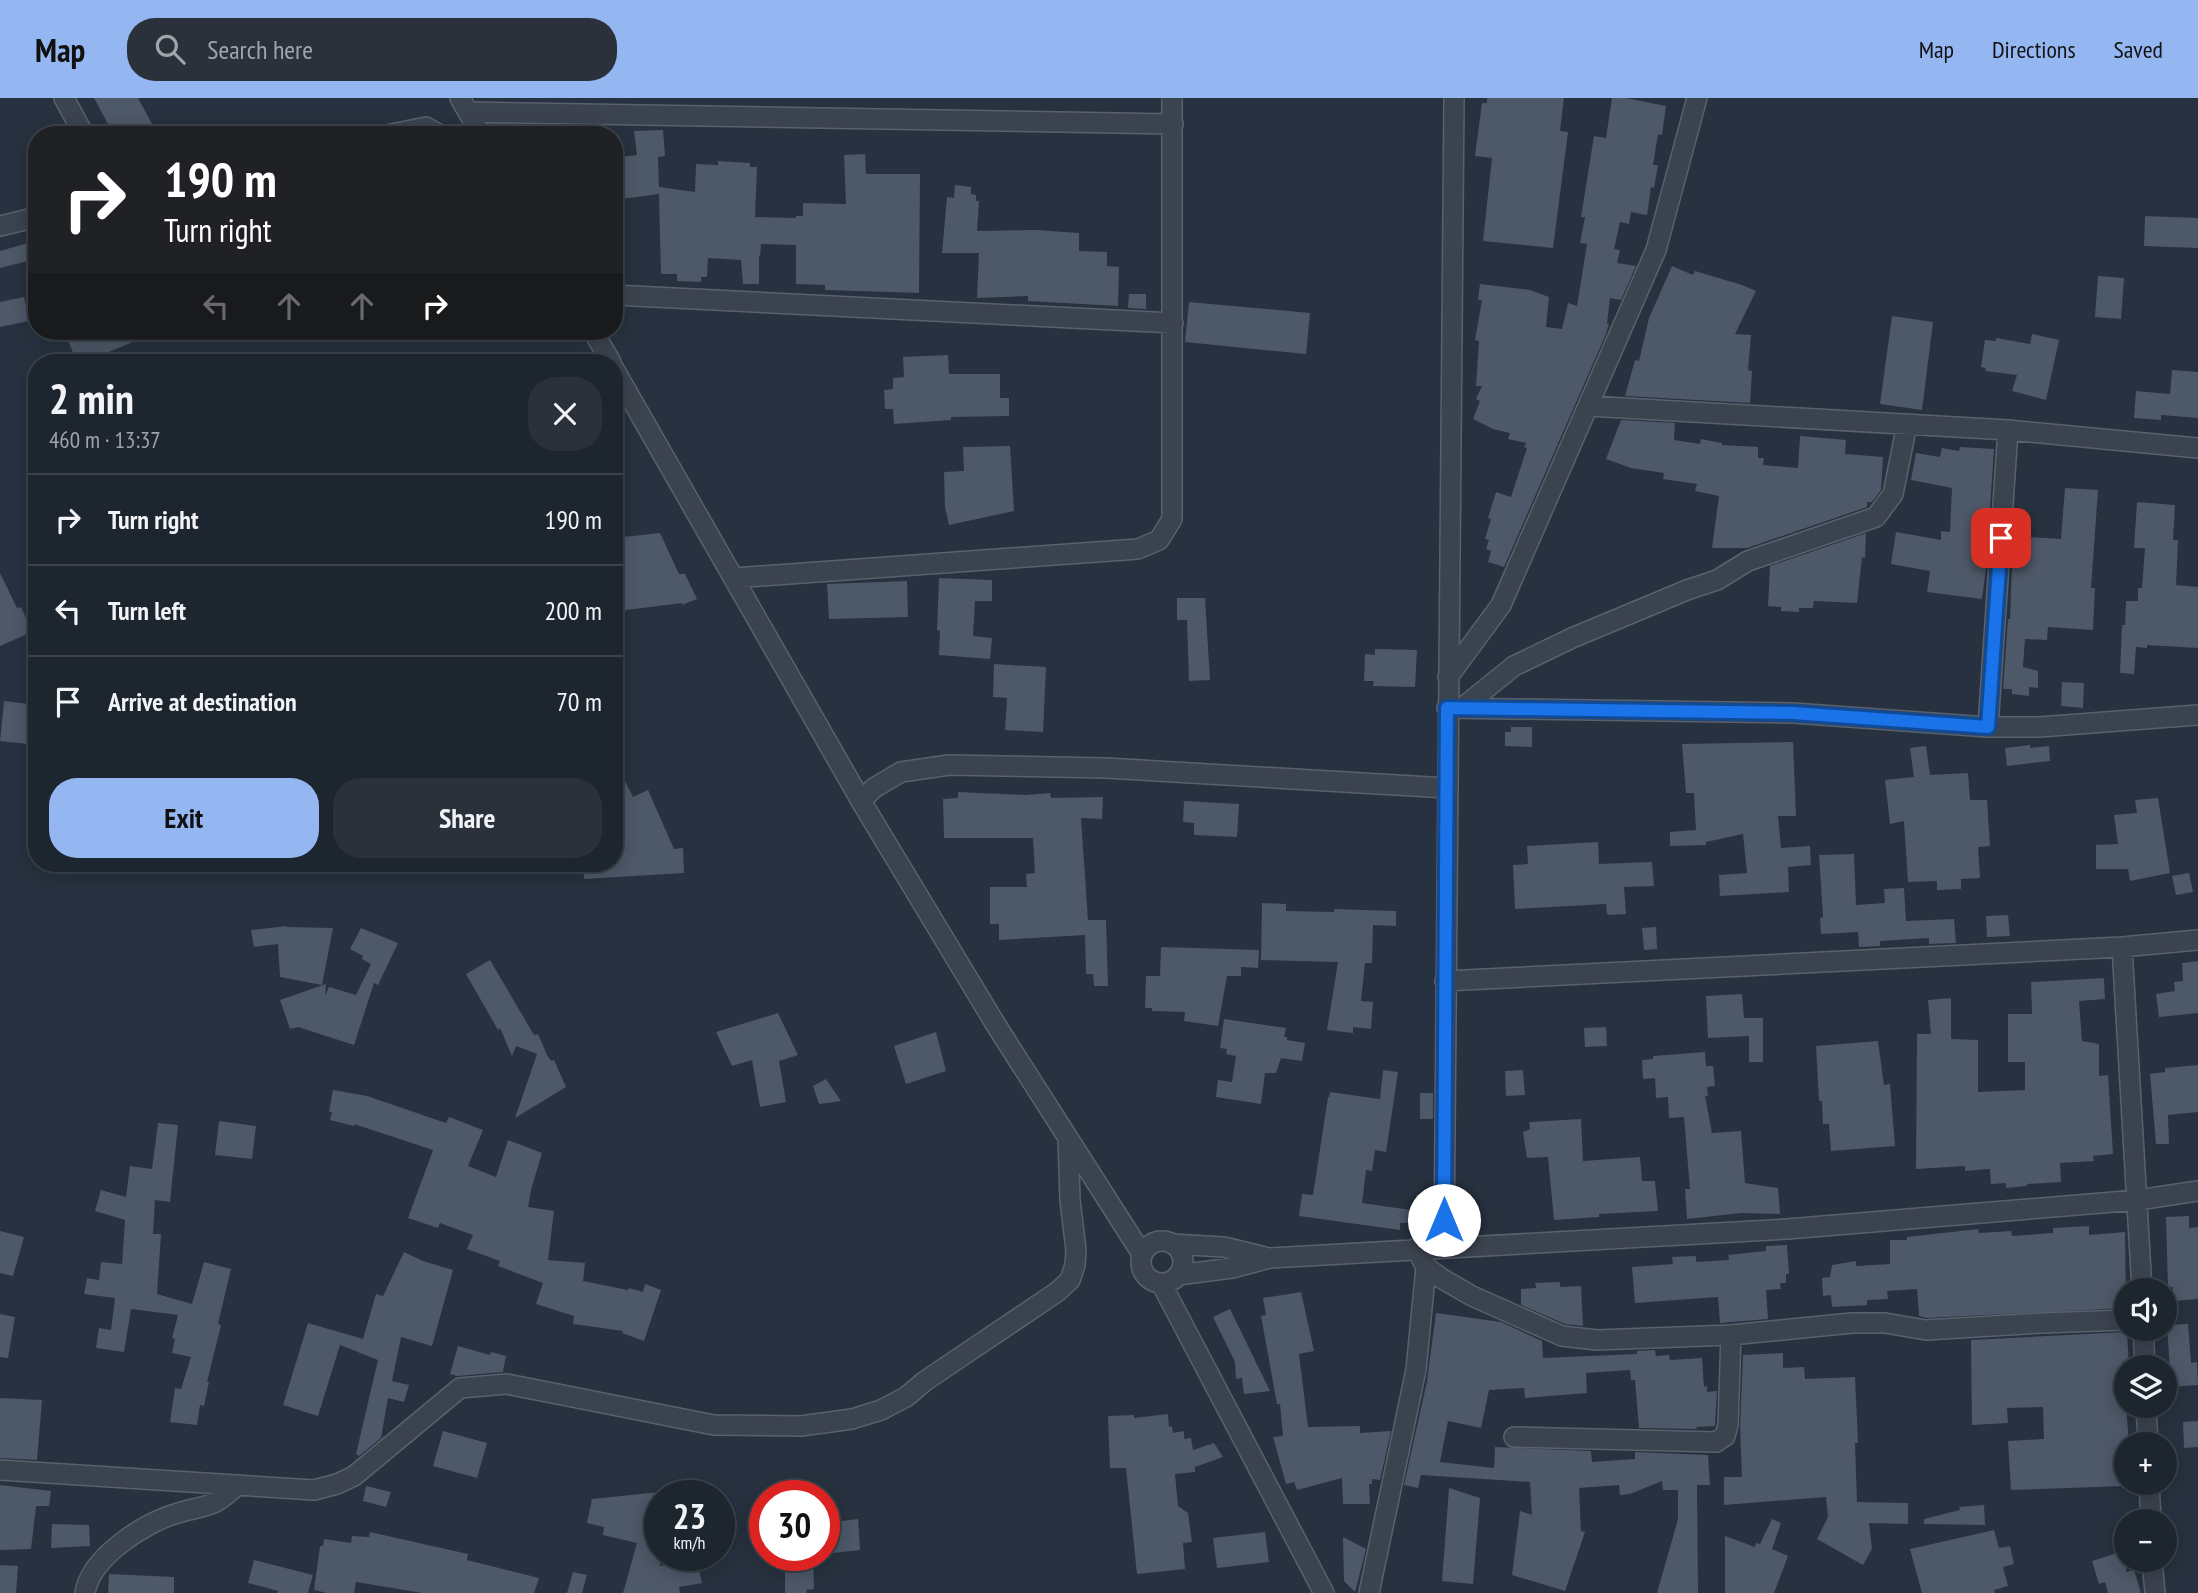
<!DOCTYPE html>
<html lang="en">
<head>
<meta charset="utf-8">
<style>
  :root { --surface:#1d252f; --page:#2a313b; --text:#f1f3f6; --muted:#a0a5aa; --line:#3b424b; --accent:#94b7f2 }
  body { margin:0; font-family:"PT Sans Narrow",sans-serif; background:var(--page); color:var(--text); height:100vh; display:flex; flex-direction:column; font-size:26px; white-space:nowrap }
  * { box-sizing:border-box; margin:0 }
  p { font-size:23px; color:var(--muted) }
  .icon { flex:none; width:38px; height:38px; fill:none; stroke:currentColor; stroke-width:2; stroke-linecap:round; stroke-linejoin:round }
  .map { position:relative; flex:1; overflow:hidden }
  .details { position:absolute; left:28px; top:256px; width:595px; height:518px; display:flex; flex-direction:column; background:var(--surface); border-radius:28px; box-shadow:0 4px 18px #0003,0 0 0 2px var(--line) }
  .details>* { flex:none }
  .hud { position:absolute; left:28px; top:28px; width:595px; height:214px; border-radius:28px; box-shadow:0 4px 18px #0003,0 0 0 2px var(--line); background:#202124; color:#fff; overflow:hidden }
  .buttons { position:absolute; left:2114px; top:1180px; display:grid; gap:14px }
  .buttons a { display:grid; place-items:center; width:63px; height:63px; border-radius:50%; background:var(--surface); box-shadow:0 4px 18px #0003,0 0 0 2px var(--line); font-size:35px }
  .speed { position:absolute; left:644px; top:1382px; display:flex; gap:14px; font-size:35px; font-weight:700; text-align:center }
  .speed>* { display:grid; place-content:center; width:91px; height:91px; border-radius:50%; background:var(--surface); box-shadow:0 4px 18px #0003,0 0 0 2px var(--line); line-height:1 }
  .speed small { font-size:18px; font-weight:400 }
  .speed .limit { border:10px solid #d22; background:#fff; color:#111 }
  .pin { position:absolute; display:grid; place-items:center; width:60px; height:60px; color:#fff; margin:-30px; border-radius:14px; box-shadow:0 4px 10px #0006 }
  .me { position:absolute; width:77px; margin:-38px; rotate:0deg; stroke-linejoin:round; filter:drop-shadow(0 0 5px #0008) }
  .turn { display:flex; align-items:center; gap:24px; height:147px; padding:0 21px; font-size:32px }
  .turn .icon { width:91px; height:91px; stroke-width:2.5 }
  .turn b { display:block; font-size:49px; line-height:60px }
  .lanes { display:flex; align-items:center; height:66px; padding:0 21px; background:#0003; justify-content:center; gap:35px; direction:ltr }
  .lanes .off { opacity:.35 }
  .round { display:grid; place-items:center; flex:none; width:74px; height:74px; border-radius:28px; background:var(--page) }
  .headline { display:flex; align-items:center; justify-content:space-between; height:119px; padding:0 21px }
  h1 { font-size:42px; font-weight:800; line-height:52px }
  .button { display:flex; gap:14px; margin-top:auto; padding:14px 21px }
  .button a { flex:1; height:80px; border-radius:28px; background:var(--accent); color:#111; font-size:28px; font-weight:800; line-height:80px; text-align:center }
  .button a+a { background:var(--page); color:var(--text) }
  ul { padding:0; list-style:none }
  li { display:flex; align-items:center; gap:21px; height:91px; padding:0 21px; border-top:2px solid var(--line) }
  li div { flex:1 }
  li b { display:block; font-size:26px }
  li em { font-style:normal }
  header { display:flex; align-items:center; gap:42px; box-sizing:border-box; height:98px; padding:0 35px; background:var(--accent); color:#111 }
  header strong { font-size:33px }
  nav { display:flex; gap:38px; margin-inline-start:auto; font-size:24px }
  .search { width:490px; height:63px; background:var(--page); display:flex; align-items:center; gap:18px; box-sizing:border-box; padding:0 24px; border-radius:28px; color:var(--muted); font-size:26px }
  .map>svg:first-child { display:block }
  .building { fill:#4d5868 }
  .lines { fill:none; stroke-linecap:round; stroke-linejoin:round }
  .street-casing { stroke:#59616d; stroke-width:22 }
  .street { stroke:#3b434f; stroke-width:19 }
  .route-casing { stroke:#114b97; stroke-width:18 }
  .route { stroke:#1a73e8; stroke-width:12 }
</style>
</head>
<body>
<header>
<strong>Map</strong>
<div class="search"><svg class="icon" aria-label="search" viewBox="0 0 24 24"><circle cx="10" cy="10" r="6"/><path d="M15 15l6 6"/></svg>Search here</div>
<nav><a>Map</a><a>Directions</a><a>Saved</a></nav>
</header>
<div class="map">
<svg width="2198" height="1495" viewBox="0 0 2198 1495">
  <rect width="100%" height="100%" fill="#27313f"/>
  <path class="building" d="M94,0H138L158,37H114Z
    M1487,0H1564L1560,33L1568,34L1553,150L1483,143L1492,60L1475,58L1482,5H1487Z
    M1612,0H1626L1666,8L1662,37L1658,36L1653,67H1658L1654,90L1651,89L1647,117L1631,114L1629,126L1620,124L1614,151L1620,152L1617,165L1636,168L1621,202L1610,200L1607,226H1609L1606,236L1504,469L1488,464L1491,453L1486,451L1489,442L1485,441L1491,421L1488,420L1496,394L1511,399L1527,350L1524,349L1526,345L1508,341L1510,335L1493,331L1473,321L1480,303L1476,301L1482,288H1476L1479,243L1475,242L1482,202H1478L1480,186L1530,192L1549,199L1546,229L1562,231L1568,205L1577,208L1587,146L1580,145L1585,119H1581L1594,38L1606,40Z
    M663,32L665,58L658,59L659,89L695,94L696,66L718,67V63L750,65V69H757L755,119L796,120V118H803V105L846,106L844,57L865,56L866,76H920L919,195L825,192V187L796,186V147L761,146L760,158H759V186H743L741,162L708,160L707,179H701V184L677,183V176H661L659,96L614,102V66L620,65L619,59L637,57L634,33Z
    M955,87L971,89V96L976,97V103H979L977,133L1035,132L1079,135V153L1107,154V168L1119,169L1118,208L1028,203V198L977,200L979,155H942L947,99L954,100Z
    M2145,118L2198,120V150L2144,148Z
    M28,145L32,162L0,170V153Z
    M1672,168L1693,177L1695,173L1742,187L1756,193L1735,236L1751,237L1748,272L1752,273L1750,305L1625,298L1635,262L1639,263L1649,220Z
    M2098,178L2124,180L2121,221L2095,219Z
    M1129,196H1146V211L1128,210Z
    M24,199L29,223L0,229V204Z
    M1189,204L1310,215L1306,256L1185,244Z
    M1892,218L1933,224L1922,312L1880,306Z
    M64,233H160L84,264H77Z
    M2032,236L2059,242L2046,302L2012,293L2017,277L1985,273L1986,270L1981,269L1985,242L1996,243V240L2030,246Z
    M948,257L949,276H1000V300H1009V318L951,319V322L894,326L893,311H885L884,292L893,291V280L904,279L903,259Z
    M2172,272L2198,274V320L2161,317V322L2134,320L2136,293L2170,296Z
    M1621,322L1675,325L1674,342L1700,346L1701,341L1722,345V347L1758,349V360H1764L1763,367L1798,370L1800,338L1846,342L1845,356L1883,359L1881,392L1872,404H1867V409L1747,450H1712L1719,398L1695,393L1697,386L1663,381L1664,375L1631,370L1606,361Z
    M1010,348L1014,413L949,427L945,409L944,374L964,373L963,349Z
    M1960,349L1994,351L1986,470L1982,501L1927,494L1930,473L1891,466L1896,434L1941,442V433L1950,434L1952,390L1911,382L1916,355L1940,359L1942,350L1959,353Z
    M2065,390L2098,392L2091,490H2095L2093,532L2048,529L2047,542L2025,541L2023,569L2038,573V590L2029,589V598L2012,596V591H2003L2008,521H2010L2013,438L2061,441Z
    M2137,404L2175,407L2173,442H2178L2176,487L2198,489V550L2147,547V550L2136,549L2134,576L2120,575L2122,527H2125L2126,503H2138V490H2142L2145,450H2134Z
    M660,435L679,476H685L697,501L682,507V505L618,513L617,509L614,510V440Z
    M1866,435L1865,460L1862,459L1857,505L1814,503L1813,510H1799V514L1781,513V509L1768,508L1770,468Z
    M0,475L17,510L21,509L32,534L0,548Z
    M939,480L992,482V503H975L973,538L992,540L990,561L939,557L940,533L937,532Z
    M907,483L908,519L829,521L827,486Z
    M1177,500H1205L1210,582L1189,583L1187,522H1177Z
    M1375,551L1417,552L1415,589L1373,588L1374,583H1364L1365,556L1375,557Z
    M994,566L1046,569L1043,634L1005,632L1007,600L993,599Z
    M2062,584L2084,585L2083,610L2061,608Z
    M4,603L29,606L28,619L37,620V647L0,643Z
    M1511,629H1532V649L1505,648V634H1511Z
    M1793,644L1796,718H1778L1781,750L1810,748L1811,767L1788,769L1789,794L1720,798L1719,777L1747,775L1743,736L1706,744V747L1670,748V734L1696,732L1694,695H1686L1682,646Z
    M2030,647V650L2049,648L2050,663L2007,668L2005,650Z
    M1926,648L1930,677L1968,675L1970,702H1987L1990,748L1978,749L1980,780L1961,781V791L1937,792V783L1908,784L1904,723L1890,726L1885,682L1914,679L1910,650Z
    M614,661L633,699L648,692L674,751L683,750L684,775L584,781L583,765H614Z
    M958,694L1026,697L1050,695L1051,700L1103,699L1102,721L1081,720L1088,822H1106L1108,888H1094L1093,876H1086L1085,837L999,842V826H990V789H1027L1026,776L1035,775L1033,740H944L943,701L958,700Z
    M2158,700L2170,775L2130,783L2128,771H2096V747L2118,746L2114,717L2137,715L2135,702Z
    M1184,703L1239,706L1237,739L1194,737V725L1183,724Z
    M1598,744L1599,766L1652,764L1654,788L1624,789L1626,816L1609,817L1607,816L1606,806L1515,811L1513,767L1528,766L1527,748Z
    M1854,756L1856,807L1885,805L1884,791L1904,790L1906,823L1954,821L1956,845L1929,846V840L1880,843V848L1859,849L1858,834L1821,836L1820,820L1823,819L1819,757Z
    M2189,775L2193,794L2176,797L2172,778Z
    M1262,805L1286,806V813L1334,814V811L1396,813V828L1373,827L1372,865H1365L1361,903L1373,904L1371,931L1353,929V935L1327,932L1338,864L1261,862Z
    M2008,817L2010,838L1987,839L1986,818Z
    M287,828V829L333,830L322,887L280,879L278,846L254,849L251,832Z
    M1656,829L1657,851L1644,852L1642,830Z
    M361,830L398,845L378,887L374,885L354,947L298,929L290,931L280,902L326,886L325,898L329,889L356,897L371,866L362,861L363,858L350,851Z
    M1161,849L1259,852L1258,870L1241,869V878H1227L1218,928L1184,923L1185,914L1152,913V910H1145L1146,878H1160Z
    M490,862L534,937L538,936L547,957L551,963L554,962L566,989L515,1020L537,956L516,948L512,958L500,930L498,932L466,876Z
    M2198,863V915L2159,919L2156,896L2175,893L2174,884L2183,883L2182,865Z
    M2104,880L2105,901L2079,903L2082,943L2099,946V978L2108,977L2113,1056L2093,1058L2094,1063L2060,1065L2061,1084L2027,1086V1088L2006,1090V1085L1991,1086L1990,1071L1965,1073V1068L1916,1071L1917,936H1931L1928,902L1951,900V941L1978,942V994L2025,992V964H2008V916H2032L2031,884Z
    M1742,896L1744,920H1763V964H1749V938L1708,940L1706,898Z
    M778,915L798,957L779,963L786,1004L760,1009L752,962L732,968L716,934Z
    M1224,921L1286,930L1284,939H1287V942L1305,945L1302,963L1281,960L1276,975H1265L1261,1006L1216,999L1218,982L1232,984L1236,958L1226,956L1227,951L1220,950Z
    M1606,929L1607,948L1585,949L1584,930Z
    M936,934L946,973L906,986L894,948Z
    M1878,943L1884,987L1890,986L1895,1048L1831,1053L1829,1026H1823L1822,1003H1819L1816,948Z
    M1705,954L1706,968H1713L1715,988L1707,989L1708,998H1705L1712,1035L1741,1033L1745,1085L1778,1090L1780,1116L1741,1115L1687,1121L1685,1091H1690L1684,1019L1669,1020L1668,999L1656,1000L1655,980L1643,981L1642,962L1653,961V958Z
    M2198,967V1014L2168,1017L2169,1046H2156L2150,976L2165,974V970Z
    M1383,972L1398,974L1386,1054L1375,1052L1372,1073L1366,1072L1362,1105L1411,1112V1125H1400V1132L1299,1118L1302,1096L1313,1097L1328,999H1329L1330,994L1380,1001Z
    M1523,972L1525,997L1506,998L1505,973Z
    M826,981L841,1003L819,1006L813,988Z
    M333,992L367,998L446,1025L449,1019L483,1032L468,1068L496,1079L508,1042L542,1055L531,1092L528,1109L554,1113L548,1162L585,1165L583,1183L628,1192L629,1190L643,1194L645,1186L661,1192L644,1243L622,1235L623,1233L573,1226L574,1218L536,1206L543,1185L498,1168L500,1163L467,1151L473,1137L440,1125L438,1130L408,1120L433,1052L354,1026V1028L330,1022L332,1014H329Z
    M1420,995H1433V1021H1420Z
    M1581,1021L1583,1063L1640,1059L1642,1083H1655L1658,1113L1599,1116V1119L1554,1122L1548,1059L1527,1060L1523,1034L1530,1031L1529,1024Z
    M219,1023L256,1028L252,1061L215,1057Z
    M158,1025L178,1027L170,1104L155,1102L153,1136H161L157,1196L192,1206L204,1164L231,1171L218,1226L221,1227L207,1284H209L204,1308L200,1307L197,1327L170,1324L175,1290L181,1291L191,1259L172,1255L175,1241L172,1240L178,1217L131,1211L124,1254L96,1250L99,1230L111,1232L115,1200L84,1196L87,1180L99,1182L101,1164L122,1166L125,1122L95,1113L101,1092L126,1099L130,1068L152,1071Z
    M1416,1097H1432V1114H1416Z
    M2189,1118V1130L2198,1129V1201L2173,1203V1189H2168L2166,1119Z
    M2089,1128V1137L2125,1134L2126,1210L1927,1220L1919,1218L1917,1191L1887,1193L1888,1201L1867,1202V1207L1832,1209L1831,1197L1823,1198L1822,1180L1830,1179L1832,1167L1856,1163V1168L1890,1166V1142H1907V1139L1978,1131L1979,1135L2011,1133L2012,1138L2053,1135V1130Z
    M0,1133L24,1139L13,1178L0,1175Z
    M1787,1147L1789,1176H1786V1185H1780L1781,1191L1766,1192L1768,1221L1720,1225L1718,1199L1635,1205L1632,1169L1673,1166L1672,1159L1696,1158V1164L1729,1162L1728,1157L1766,1153V1148Z
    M404,1154L423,1163L453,1172L432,1248L401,1239L392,1283L409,1287L404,1304L388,1300L381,1340L359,1358L356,1356L378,1262L340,1247L318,1318L283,1307L308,1225L363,1241L376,1196L383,1198Z
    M1560,1184V1189L1581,1188L1583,1228L1565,1226L1521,1207V1191L1536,1190L1535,1185Z
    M1301,1194L1314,1253L1299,1256L1308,1329L1360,1328V1335L1391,1333L1380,1382L1372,1381V1386H1369L1370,1406H1343L1342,1380L1297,1392L1294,1384L1286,1386L1273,1339L1283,1338L1280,1306H1277L1261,1218L1266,1217L1263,1200Z
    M1230,1211L1270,1293L1244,1296L1242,1280L1236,1281L1235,1264L1213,1219Z
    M1436,1215L1501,1224L1542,1243L1543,1260L1637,1256V1253L1655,1252L1656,1258L1669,1257L1670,1262L1702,1260L1704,1289L1707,1288V1294L1717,1293L1715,1328L1696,1329L1697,1331L1639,1330L1635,1282H1631L1630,1272L1586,1275L1587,1295L1525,1300L1524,1290L1489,1292L1481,1330L1448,1323L1440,1364L1494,1370L1495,1349L1591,1353L1592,1364L1635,1361V1354L1708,1357L1710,1387H1697L1698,1495H1657L1678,1421V1392H1663L1662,1383L1630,1396L1620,1397L1619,1387L1579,1390L1581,1433L1585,1434L1565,1493L1512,1477L1520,1413L1532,1417L1530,1384L1421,1377L1418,1390L1404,1387L1427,1283Z
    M0,1216L15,1219L8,1260L0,1259Z
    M2188,1226L2191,1265L2197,1264L2198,1287L2171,1289L2167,1227Z
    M2127,1234L2129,1269H2126V1307L2129,1346H2126V1382H2124V1388L2011,1392L2008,1343L2044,1341L2043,1309L2007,1310L2008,1325L1972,1327L1971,1242Z
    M458,1248L490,1257L491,1254L506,1258L503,1274L457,1278L450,1276Z
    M1783,1255V1270L1804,1269L1805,1281L1855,1279L1858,1345H1855L1857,1404L1908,1405V1426L1869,1425L1872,1451L1863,1467L1817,1441L1828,1419L1826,1399L1724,1407V1379H1742L1740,1330L1743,1257Z
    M0,1300L42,1302L37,1362L0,1360Z
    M1168,1316L1169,1329L1172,1328L1173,1335L1184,1333V1341L1191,1340L1193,1352L1214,1345L1223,1359L1195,1369V1374L1175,1376L1178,1408L1188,1415L1192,1444L1183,1445L1185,1471L1137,1476L1126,1370H1110L1108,1318L1134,1317V1320Z
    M2198,1323V1349L2184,1350L2183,1324Z
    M443,1333L487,1345L477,1380L433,1368Z
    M0,1387L51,1393L49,1408H36L31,1451L0,1452Z
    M366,1388L391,1394L386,1409L363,1403Z
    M1449,1390L1480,1400L1473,1486L1442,1483Z
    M660,1394V1468L697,1462L702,1485L679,1489L680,1495H623L637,1445L603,1437L604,1429L587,1425L592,1401Z
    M1984,1407L1985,1427L1924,1426V1421L1960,1412L1959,1409Z
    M858,1421L860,1452L824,1456V1442L827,1441L825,1425Z
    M1772,1421L1781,1425L1772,1451L1788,1458L1774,1495H1725V1438L1755,1449L1756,1445L1760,1446Z
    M52,1426L89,1427L90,1448L51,1450Z
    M1994,1432L1999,1450L2010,1448L2014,1466L2003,1469L2008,1488L1994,1492L1995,1495H1922L1910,1451Z
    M370,1434L468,1456L467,1462L539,1480L534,1495H422L356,1484L354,1495H327L314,1492L320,1448H323L324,1441L351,1445L352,1438L369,1439Z
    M1265,1434L1269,1464L1217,1470L1213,1440Z
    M1343,1439L1366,1451L1355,1494L1344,1483Z
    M2126,1452V1474L2134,1472L2141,1495H2108L2105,1484L2099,1486L2092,1463Z
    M785,1458H813L814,1491L806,1492L807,1495H785Z
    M254,1462L313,1477L308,1495H277L278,1493L248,1485Z
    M0,1467L18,1468L16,1495H0Z
    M573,1474L587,1477L582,1495H567Z
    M109,1476L174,1479V1495H108Z"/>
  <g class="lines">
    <g class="street-casing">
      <path id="street" d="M64,0L84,37
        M460,0L481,37
        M468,14L1173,26
        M387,37L426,29L440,37
        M0,128L37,119
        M614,197L1173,225
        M593,233L611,264
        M614,271L861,703L996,927L1142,1156
        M1588,308L2008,332L2198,350
        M734,480L1138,451L1159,442L1172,421V0
        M1448,579L1501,507L1656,152L1697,0
        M1447,610L1793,615L1988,629H2039L2198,617
        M1462,610L1514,568L1572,540L1687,492L1717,482L1748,463L1876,419L1893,396L1907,326
        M1988,629L2008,332
        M861,703L874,690L901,674L949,667L1106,670L1447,690
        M2122,849L2142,1192
        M1445,883L2122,849L2198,842
        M1141 1164a21 21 0 1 1 42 0a21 21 0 1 1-42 0Z
        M1172,1146L1224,1149L1265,1159
        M1444,1149L1454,0
        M1416,1150L1426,1169L1441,1180L1472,1198L1562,1238L1597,1242L1731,1237L1852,1225H1885L1926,1232L2042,1225L2126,1222
        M1178,1177L1232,1170L1270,1160L1787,1131L2138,1102L2198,1093
        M1161,1185L1324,1495
        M2143,1230L2145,1269
        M2146,1307L2148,1346
        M1514,1339L1716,1344L1725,1338L1728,1327L1731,1237
        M0,1372L314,1392L337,1386L354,1378L460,1290L507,1286L714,1327L801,1328L852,1321L881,1312L906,1299L925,1283L1057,1194L1070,1182L1075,1167L1076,1152L1070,1102L1068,1040
        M2149,1384L2151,1423
        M2152,1461L2155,1495
        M85,1495C90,1460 144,1425 175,1416C188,1411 204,1410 216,1404C224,1399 231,1393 237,1387
        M1369,1495L1416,1272L1426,1169"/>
    </g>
    <use href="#street" class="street"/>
  </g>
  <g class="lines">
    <g class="route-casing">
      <path id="route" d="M1444,1122L1447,610L1793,615L1988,629L2001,440"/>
    </g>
    <use href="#route" class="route"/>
  </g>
</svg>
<div class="buttons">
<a><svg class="icon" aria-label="sound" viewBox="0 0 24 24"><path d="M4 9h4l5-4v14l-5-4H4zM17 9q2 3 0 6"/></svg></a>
<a><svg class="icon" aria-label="layers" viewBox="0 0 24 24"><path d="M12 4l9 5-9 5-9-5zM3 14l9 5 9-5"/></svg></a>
<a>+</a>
<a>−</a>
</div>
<div class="speed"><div>23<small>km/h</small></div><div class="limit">30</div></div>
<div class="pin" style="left:2001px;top:440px;background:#d93025"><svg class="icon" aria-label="arrive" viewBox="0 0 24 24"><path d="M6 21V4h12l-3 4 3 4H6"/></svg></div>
<svg class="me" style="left:1444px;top:1122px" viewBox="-20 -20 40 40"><circle r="19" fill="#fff"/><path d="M0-13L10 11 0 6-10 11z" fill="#1a73e8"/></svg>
<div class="hud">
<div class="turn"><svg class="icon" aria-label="right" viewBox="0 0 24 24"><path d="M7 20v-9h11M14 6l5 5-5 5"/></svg><div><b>190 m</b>Turn right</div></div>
<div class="lanes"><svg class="icon off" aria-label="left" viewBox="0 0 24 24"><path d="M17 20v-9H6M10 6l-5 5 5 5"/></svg><svg class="icon off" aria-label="ahead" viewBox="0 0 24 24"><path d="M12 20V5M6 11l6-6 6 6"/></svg><svg class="icon off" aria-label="ahead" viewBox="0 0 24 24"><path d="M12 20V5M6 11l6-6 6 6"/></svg><svg class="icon" aria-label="right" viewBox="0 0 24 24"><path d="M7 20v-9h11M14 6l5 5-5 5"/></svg></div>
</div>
<section class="details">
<div class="headline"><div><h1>2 min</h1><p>460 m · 13:37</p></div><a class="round"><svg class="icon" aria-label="close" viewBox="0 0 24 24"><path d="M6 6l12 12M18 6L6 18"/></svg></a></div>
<ul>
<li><svg class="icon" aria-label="right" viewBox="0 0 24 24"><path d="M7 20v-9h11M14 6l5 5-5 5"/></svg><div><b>Turn right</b></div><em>190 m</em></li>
<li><svg class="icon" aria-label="left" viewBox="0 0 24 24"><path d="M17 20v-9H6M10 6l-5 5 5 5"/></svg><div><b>Turn left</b></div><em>200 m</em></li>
<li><svg class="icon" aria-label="arrive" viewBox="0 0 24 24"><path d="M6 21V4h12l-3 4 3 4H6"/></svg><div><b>Arrive at destination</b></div><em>70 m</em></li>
</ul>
<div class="button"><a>Exit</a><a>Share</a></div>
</section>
</div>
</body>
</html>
